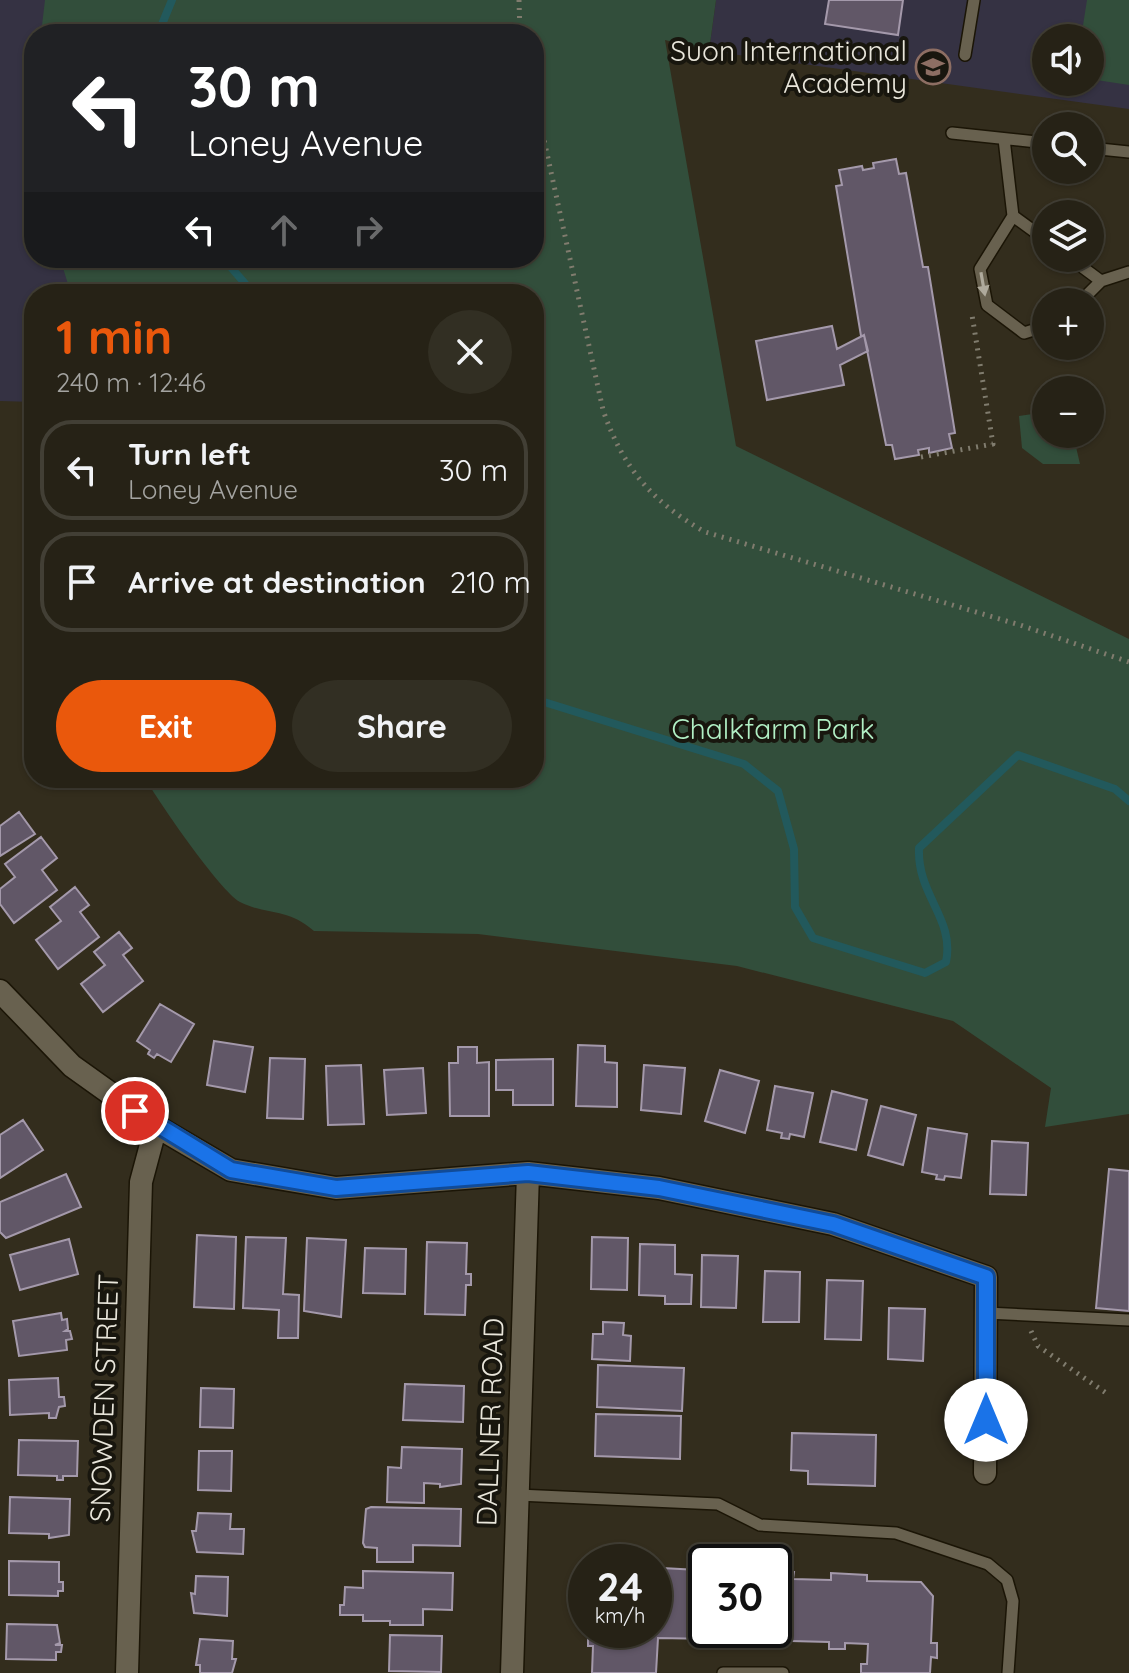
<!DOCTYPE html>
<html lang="en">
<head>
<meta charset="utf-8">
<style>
  :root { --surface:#262216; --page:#322f23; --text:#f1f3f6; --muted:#a4a4a1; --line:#423f35; --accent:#ea580c }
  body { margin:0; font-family:Quicksand,sans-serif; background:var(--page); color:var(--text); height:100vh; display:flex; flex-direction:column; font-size:30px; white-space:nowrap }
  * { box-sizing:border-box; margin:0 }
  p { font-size:26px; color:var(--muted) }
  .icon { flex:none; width:44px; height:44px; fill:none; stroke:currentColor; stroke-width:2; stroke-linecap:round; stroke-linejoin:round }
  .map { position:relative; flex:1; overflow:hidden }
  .sheet { position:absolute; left:24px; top:284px; width:520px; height:504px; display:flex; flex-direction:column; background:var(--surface); border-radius:32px; box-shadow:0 2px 6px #0004,0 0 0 2px var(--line) }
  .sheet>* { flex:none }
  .hud { position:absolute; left:24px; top:24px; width:520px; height:244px; border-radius:32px; box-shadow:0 2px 6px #0004,0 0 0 2px var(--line); background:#202124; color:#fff; overflow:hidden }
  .controls { position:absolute; left:1032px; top:24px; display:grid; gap:16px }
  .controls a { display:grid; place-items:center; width:72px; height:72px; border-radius:50%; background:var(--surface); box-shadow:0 2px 6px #0004,0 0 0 2px var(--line); font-size:40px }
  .speed { position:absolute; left:568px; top:1544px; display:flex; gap:16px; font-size:40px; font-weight:700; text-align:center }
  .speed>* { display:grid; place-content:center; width:104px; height:104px; border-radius:50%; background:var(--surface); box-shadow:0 2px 6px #0004,0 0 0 2px var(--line); line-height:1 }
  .speed small { font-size:20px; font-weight:400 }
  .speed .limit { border:4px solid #111; border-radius:12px; background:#fff; color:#111 }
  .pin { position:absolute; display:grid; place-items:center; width:68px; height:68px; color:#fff; margin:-34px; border:4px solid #fff; border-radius:50%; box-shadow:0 2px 8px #0007 }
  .me { position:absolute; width:88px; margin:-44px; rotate:0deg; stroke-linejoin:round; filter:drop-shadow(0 0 6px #0008) }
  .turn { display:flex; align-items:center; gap:28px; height:168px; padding:0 32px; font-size:36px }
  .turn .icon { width:104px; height:104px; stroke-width:2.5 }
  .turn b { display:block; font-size:56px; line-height:68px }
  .lanes { display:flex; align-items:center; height:76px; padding:0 32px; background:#0003; justify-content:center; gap:40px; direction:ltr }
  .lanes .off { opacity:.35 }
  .round { display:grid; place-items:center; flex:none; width:84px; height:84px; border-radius:42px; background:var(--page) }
  .summary { display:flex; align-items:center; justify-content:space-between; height:136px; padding:0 32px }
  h1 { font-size:48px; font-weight:700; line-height:60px; color:var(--accent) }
  .cta { display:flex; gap:16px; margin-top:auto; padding:16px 32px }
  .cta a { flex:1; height:92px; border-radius:48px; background:var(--accent); color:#fff; font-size:32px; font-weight:700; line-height:92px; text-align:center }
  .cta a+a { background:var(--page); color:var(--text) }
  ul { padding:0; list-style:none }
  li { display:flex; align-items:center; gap:24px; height:100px; margin:0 16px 12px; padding:0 16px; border:4px solid var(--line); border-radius:32px }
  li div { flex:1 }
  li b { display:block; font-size:30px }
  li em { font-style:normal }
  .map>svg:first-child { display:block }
  .education { fill:#353243; fill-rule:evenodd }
  .green { fill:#324e3b }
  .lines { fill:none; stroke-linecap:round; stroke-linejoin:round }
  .stream { stroke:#22595c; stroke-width:8 }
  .building { fill:#615767; stroke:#a499ab; stroke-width:2 }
  .lane-casing { stroke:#1b1506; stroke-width:14 }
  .street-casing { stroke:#1b1506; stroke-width:25 }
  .path { stroke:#807c6e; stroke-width:5; stroke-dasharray:2 6; stroke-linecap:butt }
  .lane { stroke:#68614f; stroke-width:11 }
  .street { stroke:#68614f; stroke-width:22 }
  .oneway { fill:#afaa9c }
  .route-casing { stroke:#114b97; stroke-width:20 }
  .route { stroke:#1a73e8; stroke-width:14 }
  .labels { text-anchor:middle; stroke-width:8; stroke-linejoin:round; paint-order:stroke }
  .poi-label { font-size:28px; fill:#e9e6db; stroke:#18160e; text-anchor:end }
  .park-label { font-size:28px; fill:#b1f0c5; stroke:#18160e }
  .street-label { font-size:28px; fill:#e9e6db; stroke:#18160e }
</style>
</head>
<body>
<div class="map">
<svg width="1129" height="1673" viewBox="0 0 1129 1673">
  <rect width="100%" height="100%" fill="#332d1d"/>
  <path class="education" d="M0,0H75L72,34H34V258H91L102,294H34V402L0,401Z
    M716,0H1129V109L709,51ZM1046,38H1090V82H1046Z"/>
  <path class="green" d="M45,0H716L709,51L665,40L736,446L1129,639V1114L1045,1127L1051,1088L953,1021L737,966L478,934L314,931C286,907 268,916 240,902C220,891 158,801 145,778H534V294H71L60,258H534V34H41Z
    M1087,0H1129V85L1090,79V38H1081Z
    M1046,412V434H1073L1080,464H1043L1022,448L1019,416Z"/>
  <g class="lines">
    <path class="stream" d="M158,34L172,0
      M223,258L254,294
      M534,716L544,702L744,764L778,791L794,849L795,907L813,938L925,973L946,962C955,918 917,896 919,848L1018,755L1115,789L1129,801"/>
  </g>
  <path class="building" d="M829,0H903L898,35L825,24Z
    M896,159L899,174L906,173L923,267H928L955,433L949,434L952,448L929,453V448L918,450L919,455L895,459L892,445H886L864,335L861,336L836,186L842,185L839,170L862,166L863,170L874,168L873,163Z
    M832,326L837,349L864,335L868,351L840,365L844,385L767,400L756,341Z
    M19,812L35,834L0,856V826Z
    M41,837L57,858L42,870L57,890L14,923L0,904V889L15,877L5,864Z
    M75,887L89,905L80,912L99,937L58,969L36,940L61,921L50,907Z
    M119,932L132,948L123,955L143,981L103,1012L81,984L105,965L94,952Z
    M160,1004L194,1024L171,1062L157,1054L154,1058L148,1054L150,1050L137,1041Z
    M214,1041L253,1047L245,1092L207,1085Z
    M578,1045L605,1046V1062L617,1063V1107L576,1106Z
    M458,1047H477V1063L489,1062V1116H450L449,1063H458Z
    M270,1058L305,1059L303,1119L267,1118Z
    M553,1059V1105H513V1090H496V1060Z
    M361,1065L364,1124L328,1125L326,1066Z
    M644,1065L685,1068L681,1114L641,1110Z
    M423,1068L426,1113L387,1115L384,1070Z
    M720,1070L759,1081L745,1133L705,1121Z
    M775,1086L813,1093L804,1137L790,1134L789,1139L781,1138L782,1133L767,1130Z
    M832,1091L867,1100L856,1150L820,1142Z
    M881,1106L916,1115L903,1165L868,1155Z
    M23,1120L43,1150L0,1178V1135Z
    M928,1128L967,1134L961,1178L945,1176L944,1180L936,1179L937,1175L922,1172Z
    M992,1141L1028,1143L1026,1195L990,1194Z
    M1109,1169L1129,1171V1311L1096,1308Z
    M66,1174L81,1207L6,1238L0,1232V1202Z
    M197,1235L236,1237L234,1309L194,1307Z
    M246,1237L286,1238L283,1294L299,1295L298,1338H278L279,1310L243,1308Z
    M592,1237L628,1238L627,1290L591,1289Z
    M307,1238L346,1240L341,1317L304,1311Z
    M69,1239L78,1274L20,1290L10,1255Z
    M427,1242L467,1243L466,1274H471V1285H466L465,1315L425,1314Z
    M640,1244L675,1245V1274L692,1275L691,1304H665V1296L639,1295Z
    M365,1248L406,1249L405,1294L363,1293Z
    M702,1255L738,1256L736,1308L701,1307Z
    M765,1271L800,1272L799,1322H763Z
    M827,1280L863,1281L861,1340L825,1339Z
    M889,1308L925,1309L923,1361L888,1359Z
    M61,1313L62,1320L67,1319L68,1329L65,1331H70L72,1339L66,1340L67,1350L19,1356L13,1321Z
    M603,1322L624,1323L623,1335L631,1336L630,1361L592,1359L593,1334H603Z
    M598,1365L684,1368L682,1411L597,1407Z
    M58,1378L59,1397H64L65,1406L59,1407L56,1418H49V1413L10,1415L9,1380Z
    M405,1384L464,1386L463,1422L403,1420Z
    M201,1388L234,1389L233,1428L200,1427Z
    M596,1414L681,1416L680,1459L595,1456Z
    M792,1433L876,1435L875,1486L808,1484V1471L791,1470Z
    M19,1440L78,1441L77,1476H63V1480H57V1476L18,1475Z
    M402,1447L462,1449L461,1484L440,1487V1484L424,1483V1503L387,1502L388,1467L401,1468Z
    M199,1451H232L231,1491L198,1490Z
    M10,1497L70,1499L69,1535L49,1538V1534L9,1533Z
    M371,1507L461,1509L460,1546L413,1545V1562H377V1548L365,1547L363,1543L366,1509Z
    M198,1513L231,1514L230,1529H244L243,1554L197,1552L192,1531H196Z
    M9,1561L59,1562V1582H63V1591H58V1596L9,1595Z
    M662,1568L698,1570V1576H706V1630H774V1578H778V1572H794L793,1579L831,1580V1573L867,1575V1581L921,1582L933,1596L931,1643H937V1658L931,1657L930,1673H861V1664H867L868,1644L845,1643V1649H829V1642L751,1640V1646L715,1645V1639L658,1638L656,1673H592L593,1646H588V1632L654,1630V1574L662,1575Z
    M363,1571L453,1573L452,1610L423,1609V1625H390V1621H363V1615H340V1605H344L345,1587L363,1588Z
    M196,1576L228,1577L227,1616L194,1613L191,1593L195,1594Z
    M7,1624L57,1625L60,1643L55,1645H62L61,1652H56V1660L6,1659Z
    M390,1635L442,1636L441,1672L389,1671Z
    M200,1639L233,1641L232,1659H236L232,1673H200V1665H196Z"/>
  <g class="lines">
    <g class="lane-casing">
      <path id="lane" d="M965,55L974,0
        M952,133L1046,143
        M1004,139L1013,216L1046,240
        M1090,148L1129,152
        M1013,216L980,269L987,305L1024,333L1046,326
        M1070,258L1101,281L1129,272
        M1080,302L1101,281
        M986,1313L1129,1320
        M518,1495L718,1504L760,1525L896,1533L988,1564L1007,1580L1013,1601L1008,1673
        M723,1673H783"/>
    </g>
    <g class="street-casing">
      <path id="street" d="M0,991L72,1066L156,1126L231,1170L336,1188L528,1173L659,1188L833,1224L986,1277L985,1473
        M127,1673L141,1182L156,1126
        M512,1673L528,1173"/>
    </g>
    <path class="path" d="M519,0L520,34
      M534,94L603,410C623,468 652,502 705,532L1020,625L1129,662
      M921,457L993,444L972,315
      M1031,1331L1038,1346L1106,1393"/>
    <use href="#lane" class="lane"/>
    <use href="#street" class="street"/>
  </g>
  <defs><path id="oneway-solid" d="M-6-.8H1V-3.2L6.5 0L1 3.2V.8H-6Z" transform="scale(2)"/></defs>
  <use class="oneway" href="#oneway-solid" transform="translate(983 284) rotate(80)"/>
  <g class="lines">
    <g class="route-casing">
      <path id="route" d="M135,1111L231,1170L336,1188L528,1173L659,1188L833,1224L986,1277V1420"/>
    </g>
    <use href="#route" class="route"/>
  </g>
  <defs>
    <g id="school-ring" transform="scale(1.8)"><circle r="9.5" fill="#18160e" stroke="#8d6e63" stroke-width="1.5"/><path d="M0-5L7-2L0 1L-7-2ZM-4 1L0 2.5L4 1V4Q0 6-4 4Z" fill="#8d6e63"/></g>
  </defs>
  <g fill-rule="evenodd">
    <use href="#school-ring" x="933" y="67"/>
  </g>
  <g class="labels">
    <g class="poi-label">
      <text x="907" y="61">Suon International<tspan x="907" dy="32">Academy</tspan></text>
    </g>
    <g class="park-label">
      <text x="773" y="739">Chalkfarm Park</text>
    </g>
    <g class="street-label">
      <text transform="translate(104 1398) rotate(-88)" y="10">SNOWDEN STREET</text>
      <text transform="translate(490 1422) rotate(-88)" y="10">DALLNER ROAD</text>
    </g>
  </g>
</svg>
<div class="controls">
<a><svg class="icon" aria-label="sound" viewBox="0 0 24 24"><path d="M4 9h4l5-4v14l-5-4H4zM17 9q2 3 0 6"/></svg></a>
<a><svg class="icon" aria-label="search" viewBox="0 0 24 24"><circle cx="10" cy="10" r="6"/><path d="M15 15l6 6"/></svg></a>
<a><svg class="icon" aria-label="layers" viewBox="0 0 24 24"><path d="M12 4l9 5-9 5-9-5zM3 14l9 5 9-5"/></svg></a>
<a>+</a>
<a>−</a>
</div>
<div class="speed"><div>24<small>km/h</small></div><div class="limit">30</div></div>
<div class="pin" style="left:135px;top:1111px;background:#d93025"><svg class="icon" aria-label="arrive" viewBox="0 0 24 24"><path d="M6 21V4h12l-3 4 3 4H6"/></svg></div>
<svg class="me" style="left:986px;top:1420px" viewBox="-20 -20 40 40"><circle r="19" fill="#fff"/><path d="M0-13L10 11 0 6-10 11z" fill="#1a73e8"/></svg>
<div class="hud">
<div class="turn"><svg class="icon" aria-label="left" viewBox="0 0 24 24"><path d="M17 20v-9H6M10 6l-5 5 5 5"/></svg><div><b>30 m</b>Loney Avenue</div></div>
<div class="lanes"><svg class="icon" aria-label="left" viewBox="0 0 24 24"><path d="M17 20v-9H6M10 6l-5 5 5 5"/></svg><svg class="icon off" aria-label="ahead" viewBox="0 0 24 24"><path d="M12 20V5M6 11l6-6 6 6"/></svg><svg class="icon off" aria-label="right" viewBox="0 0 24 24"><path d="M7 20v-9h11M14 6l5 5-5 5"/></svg></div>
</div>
<section class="sheet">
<div class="summary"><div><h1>1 min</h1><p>240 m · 12:46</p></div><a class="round"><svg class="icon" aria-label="close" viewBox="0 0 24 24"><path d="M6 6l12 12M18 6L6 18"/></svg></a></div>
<ul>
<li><svg class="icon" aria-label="left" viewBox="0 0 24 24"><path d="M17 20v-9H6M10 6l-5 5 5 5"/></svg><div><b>Turn left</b><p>Loney Avenue</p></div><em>30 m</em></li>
<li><svg class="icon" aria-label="arrive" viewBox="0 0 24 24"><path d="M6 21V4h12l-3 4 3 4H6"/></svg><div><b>Arrive at destination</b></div><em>210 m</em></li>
</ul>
<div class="cta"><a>Exit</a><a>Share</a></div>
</section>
</div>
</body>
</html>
